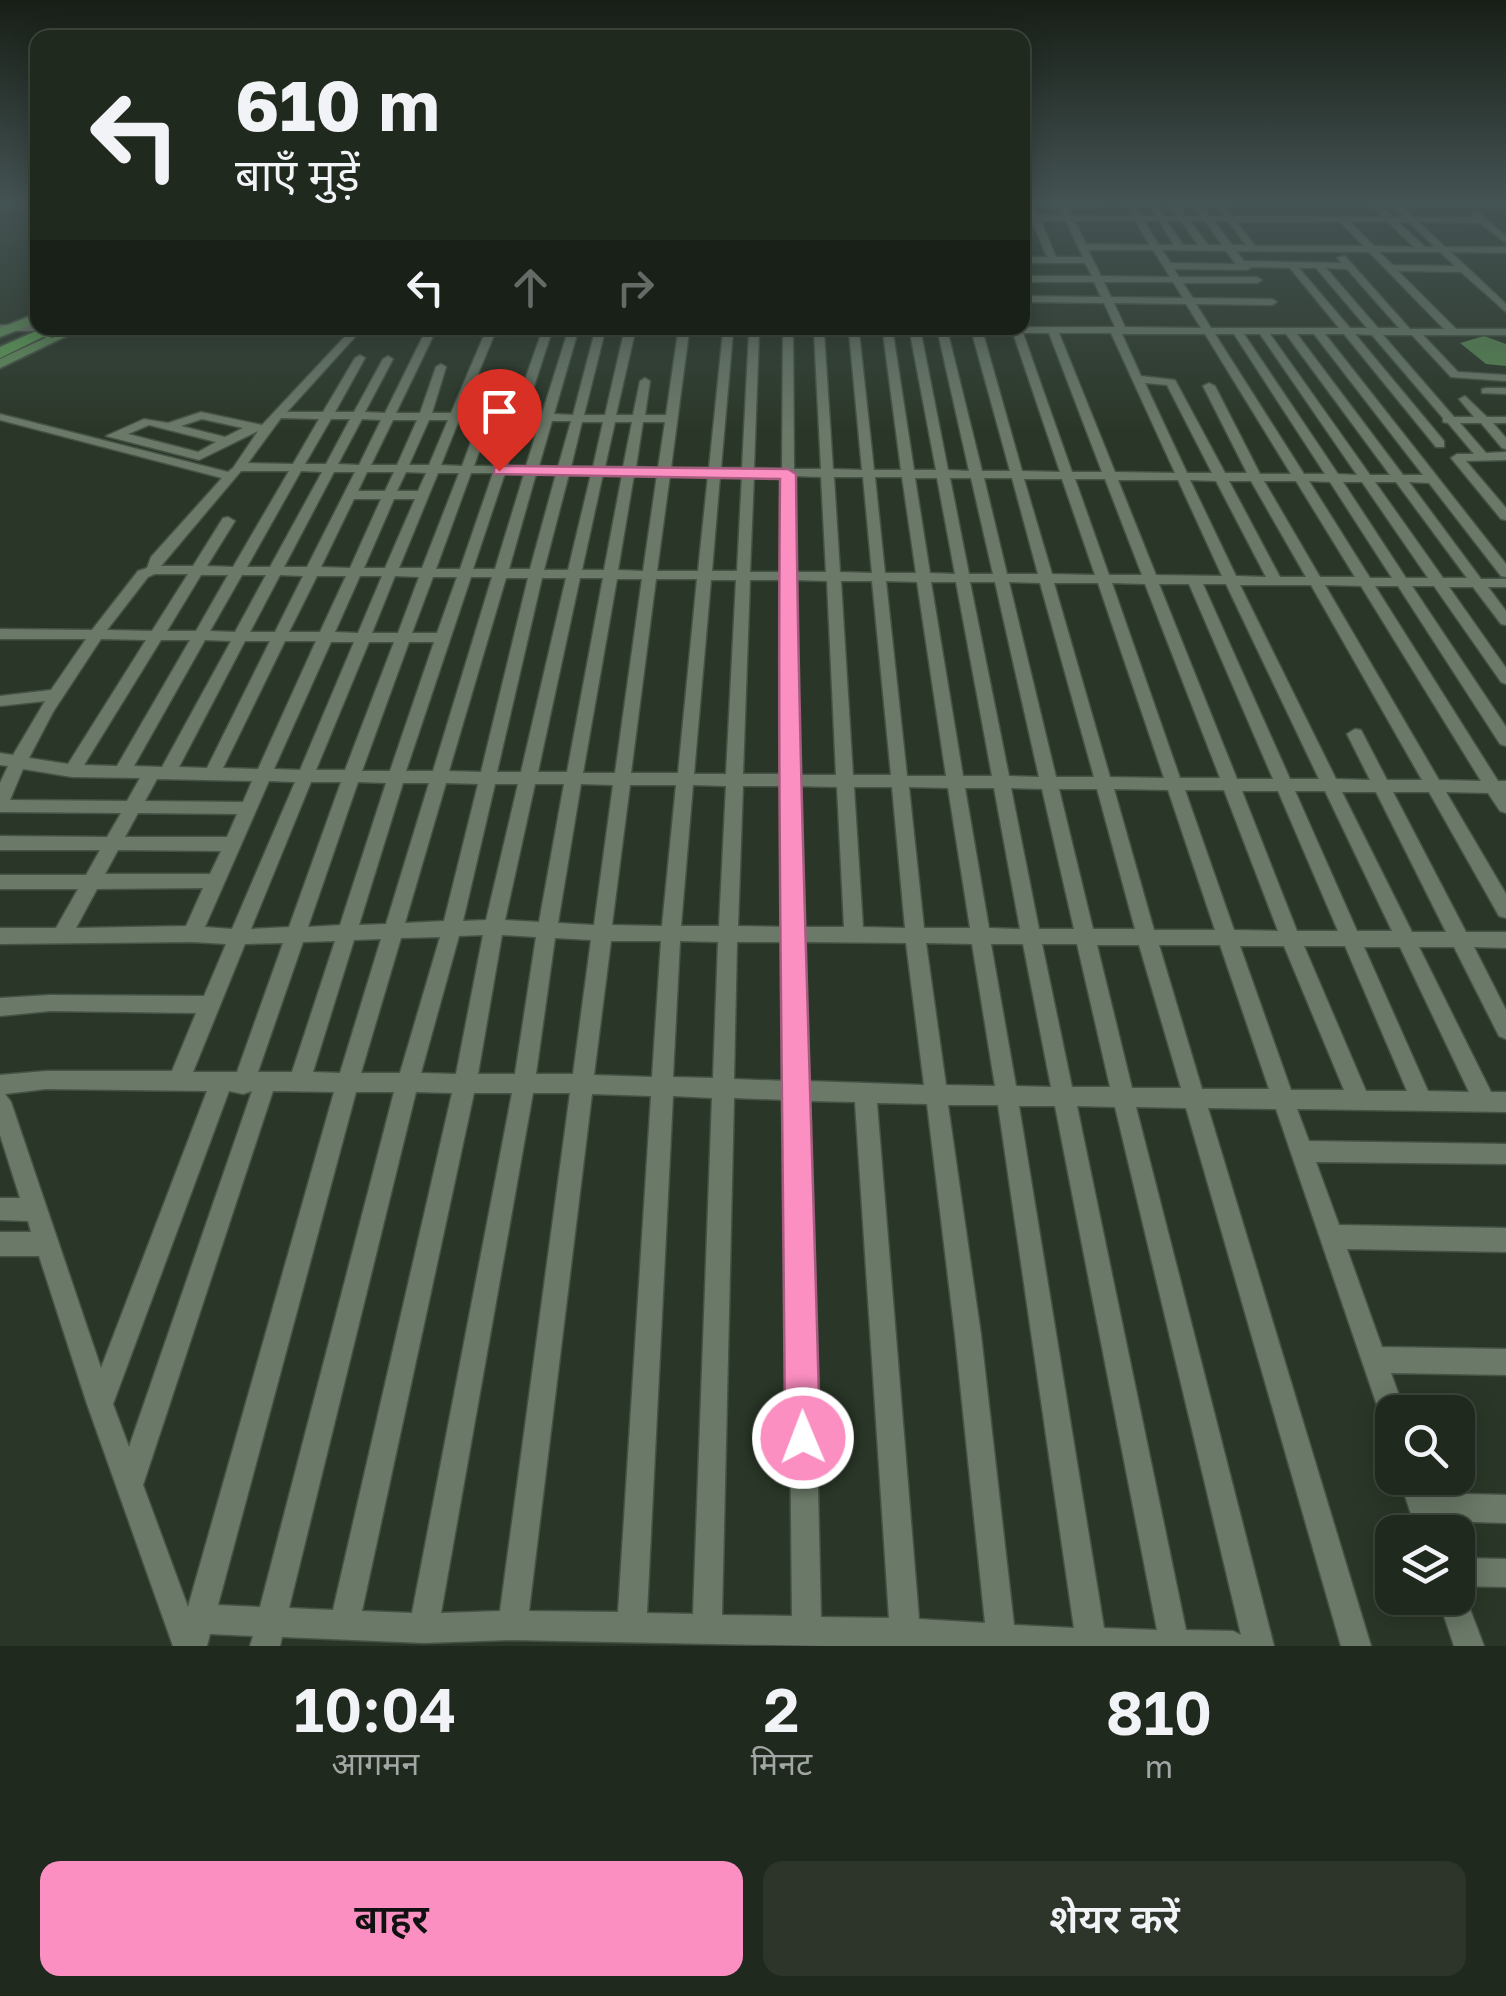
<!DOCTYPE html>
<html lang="hi">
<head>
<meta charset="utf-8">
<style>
  :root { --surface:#20291e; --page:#2d352b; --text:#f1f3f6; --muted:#a2a6a4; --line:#3d453c; --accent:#fc8fc2 }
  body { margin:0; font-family:"Golos Text","Noto Sans Devanagari",sans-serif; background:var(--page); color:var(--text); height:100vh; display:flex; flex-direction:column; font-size:38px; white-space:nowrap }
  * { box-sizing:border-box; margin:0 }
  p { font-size:32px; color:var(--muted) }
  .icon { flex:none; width:55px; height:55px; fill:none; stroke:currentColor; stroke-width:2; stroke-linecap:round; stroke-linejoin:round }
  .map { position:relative; height:1646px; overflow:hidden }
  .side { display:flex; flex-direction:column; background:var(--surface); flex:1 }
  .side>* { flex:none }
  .top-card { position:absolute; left:30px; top:30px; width:1000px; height:305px; border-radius:20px; box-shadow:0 5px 25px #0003,0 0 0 2px var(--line); background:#20291e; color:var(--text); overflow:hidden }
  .buttons { position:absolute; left:1375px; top:1395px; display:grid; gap:20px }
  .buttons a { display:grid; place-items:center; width:100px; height:100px; border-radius:20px; background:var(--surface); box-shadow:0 5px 25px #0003,0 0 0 2px var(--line); font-size:50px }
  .pin { position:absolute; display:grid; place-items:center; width:85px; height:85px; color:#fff; margin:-102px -42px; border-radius:50% 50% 50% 0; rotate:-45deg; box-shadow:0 0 10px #0007 }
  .pin .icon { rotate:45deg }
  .me { position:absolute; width:110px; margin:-55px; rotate:359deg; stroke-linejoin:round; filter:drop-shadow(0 0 8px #0008) }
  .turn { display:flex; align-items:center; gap:35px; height:210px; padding:0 40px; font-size:45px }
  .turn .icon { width:130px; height:130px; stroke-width:2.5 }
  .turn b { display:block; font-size:70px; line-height:85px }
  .lanes { display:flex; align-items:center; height:95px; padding:0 40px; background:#0003; justify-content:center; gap:50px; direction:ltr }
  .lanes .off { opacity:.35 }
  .eta { display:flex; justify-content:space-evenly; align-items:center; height:170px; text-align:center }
  .eta b { font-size:60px; font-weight:600; line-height:70px }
  .primary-button { display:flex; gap:20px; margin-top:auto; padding:20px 40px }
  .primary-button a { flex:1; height:115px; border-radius:20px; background:var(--accent); color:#111; font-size:40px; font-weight:600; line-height:115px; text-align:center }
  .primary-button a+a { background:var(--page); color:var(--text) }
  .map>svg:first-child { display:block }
  .water { fill:#578751 }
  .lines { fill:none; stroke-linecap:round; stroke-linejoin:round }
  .minor-casing { stroke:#465245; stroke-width:3 }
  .major-casing { stroke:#465245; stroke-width:4 }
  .highway-casing { stroke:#465245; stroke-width:4 }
  .minor { fill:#6a7968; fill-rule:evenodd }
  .major { fill:#63905d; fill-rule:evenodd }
  .highway { fill:#5ea055; fill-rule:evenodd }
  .highway-bridge-casing { stroke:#465245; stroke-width:16; stroke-linecap:butt }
  .highway-bridge { stroke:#5ea055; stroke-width:14 }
  .route { fill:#fc8fc2; stroke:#a45d7e; stroke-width:2.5 }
</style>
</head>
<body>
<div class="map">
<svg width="1506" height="1646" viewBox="0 0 1506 1646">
  <rect width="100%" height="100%" fill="#2a3728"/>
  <path class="water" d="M1484,336L1506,344V366L1486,364L1460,343Z"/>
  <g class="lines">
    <g class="minor-casing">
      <path id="minor" d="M1024,201H1032L1038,215L1064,216L1057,201L1066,203L1097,201V207L1069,208L1072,216H1132L1123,201H1131L1141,216H1156L1146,201H1154L1164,216H1178L1167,201H1175L1186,216H1201L1190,201H1198L1210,216H1224L1213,201H1221L1233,216L1382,217L1366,201H1375L1392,217H1403L1384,201H1506V205L1399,204L1413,217H1474L1473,213H1479L1506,236V243L1480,223L1419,222L1445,247H1506V253L1451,252L1506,304V312L1461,272L1398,271L1456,329H1506V335H1423L1458,372L1506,375V381L1451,377L1412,335H1383L1454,417H1474L1459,399L1465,396L1487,417H1506V423H1493L1506,438V449L1502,448L1481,423H1460L1486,453L1506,452V460L1466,461L1506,508V520L1501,519L1451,458L1457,454H1474L1448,423L1443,422V418L1372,335L1355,334L1444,441V447H1436L1344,334H1325L1506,564V577L1501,576L1429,483L1409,482L1481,579H1506V587H1488L1506,611V625L1501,624L1473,587H1449L1506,668V684L1501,682L1434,586H1412L1506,727V746L1500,744L1398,586H1375L1498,781H1506V813L1500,811L1488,793L1446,792L1506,894V918L1499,916L1429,792H1393L1466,932H1506V948L1474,947L1506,1010V1039L1499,1036L1454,947H1419L1491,1092H1506V1112L1297,1109L1309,1141L1506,1144V1164L1316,1162L1339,1225L1506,1228V1252L1347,1249L1382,1347L1506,1349V1375L1391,1373L1405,1412H1392V1427L1383,1423L1276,1109L1208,1108L1371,1646H1341L1186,1108L1136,1107L1274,1646H821L513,1640L424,1643L282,1637L280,1646H250L253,1636L210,1634L207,1646H173L87,1404L39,1256H0V1232H31L28,1221L0,1220V1198H20L0,1135V1075L46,1071H172L196,1013L50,1011L0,1016V998L50,995L204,996L226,944L192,942L0,944V928H56L78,889H0V875H86L100,850H0V836L107,837L121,813L0,812V783L8,766L0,765V753L13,755L45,701L0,706V696L51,690L86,639H0V629L92,630L138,571L147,568L151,557L222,478L0,420V414L228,472L233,468L258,431L199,460L106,436L144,419L168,423L201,412L262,425L353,328H363L287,412H323L355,358L360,355L365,358L335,412H354L383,359L388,356L393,359L365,412L385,413L427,328H437L396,413H420L436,367L441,364L446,367L432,413H451L487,328H497L462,413L513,414L542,331H509L504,328L1115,327L1104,303L1022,302V296L1101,297L1094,282H1022V276H1092L1085,263H1022V257H1047L1032,221H1022V215H1030ZM1041,221H1066L1083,257H1056ZM1075,221H1135L1150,245L1086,244ZM1144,221H1159L1174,245H1159ZM1167,221H1181L1198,245H1183ZM1190,221H1205L1222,245H1208ZM1214,221H1228L1246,245H1232ZM1237,222H1340L1364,246H1255ZM1350,222H1388L1414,247L1374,246ZM1398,222H1409L1435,247H1425ZM1088,250H1153L1170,277L1101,276ZM1162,250L1226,251L1236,264L1171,263ZM1236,251L1369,252L1444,329H1410L1345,256L1337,258L1342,263L1244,261ZM1379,252H1440L1455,266L1393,265ZM1252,267L1290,268L1339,328H1211L1196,304L1272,305L1277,302L1272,299L1193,298L1183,283H1257L1262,280L1257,277H1179L1174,269L1247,270ZM1299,268H1316L1367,328H1350ZM1326,268L1347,269L1399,328H1378ZM1104,282H1173L1183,298L1111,297ZM1114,303L1186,304L1201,328L1125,327ZM552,331H568L542,414H525ZM578,331H595L573,415L554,414ZM605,331L624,332L605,415H584ZM635,332H678L666,415H645L650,381L645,378L640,381L633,415H616ZM689,332H723L709,468H671ZM733,332H749L742,468H721ZM759,332H783L782,469L754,468ZM793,332H814L821,469H794ZM824,332H849L862,470L833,469ZM859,332L883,333L901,470H874ZM893,333H910L936,470H914ZM921,333H938L969,471L948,470ZM948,333H972L1010,471H982ZM983,333H1013L1060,472L1022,471ZM1023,333H1049L1102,472H1072ZM1059,333H1111L1175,473L1115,472ZM1122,334H1205L1291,474H1260L1215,386L1209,383L1203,386L1247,473H1225L1175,380L1141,376ZM1215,334H1234L1325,474H1304ZM1244,334H1260L1357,475L1338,474ZM1270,334H1286L1390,475H1370ZM1297,334H1314L1423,475H1403ZM1145,383L1167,385L1212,473H1187ZM281,418L319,419L293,464L248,463ZM202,419L243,428L225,437L181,426ZM331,419H350L326,464H305ZM362,419L381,420L359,465L338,464ZM393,420H417L397,465H371ZM429,420H448L429,465H409ZM459,420H479L462,466L441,465ZM490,421H511L495,466H474ZM522,421H540L526,466H507ZM552,421H571L558,467L539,466ZM582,422H603L593,467H571ZM615,422H632L623,467H605ZM643,422H665L658,468L636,467ZM149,425L216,442L198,452L128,434ZM241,471H289L233,567L207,566L235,521L228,517L223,518L193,566H161ZM301,471L322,472L270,567H247ZM334,472H355L307,567H284ZM367,472H394L385,491H358ZM406,472L426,473L418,491H397ZM438,473H459L422,568H399ZM471,473H493L460,569H436ZM505,473L524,474L495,569H473ZM536,474H556L530,569H509ZM569,474H591L568,570H544ZM603,474L622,475L604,570H582ZM634,475H657L643,571L618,570ZM670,475H708L698,571H657ZM720,476H742L737,571H712ZM754,476H782L781,572H750ZM794,476L821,477L826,572H795ZM834,477H863L872,573L840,572ZM875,477H902L916,573H885ZM915,478H937L955,574L930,573ZM950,478H971L993,574H969ZM984,478H1012L1038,574H1007ZM1024,479H1062L1095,575L1052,574ZM1075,479H1105L1142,575H1109ZM1118,480H1178L1222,576L1156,575ZM1190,480L1216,481L1266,577L1236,576ZM1229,481H1251L1306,577H1280ZM1264,481H1296L1355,577H1320ZM1309,481L1330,482L1392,578H1370ZM1343,482H1362L1428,578H1406ZM1375,482H1396L1467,578H1443ZM354,499H381L350,568L321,567ZM394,499H415L385,568H364ZM155,574H188L152,631L107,630L148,577ZM201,575H228L196,631H167ZM242,575H266L235,632L210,631ZM280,575L303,576L275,632H250ZM317,576H346L320,632H289ZM360,576H382L358,633L335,632ZM395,576L419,577L398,633H372ZM433,577H457L437,633H412ZM471,577H492L433,771H406ZM506,578H528L481,772L449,771ZM542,578H566L521,772H497ZM580,578H603L567,772H538ZM617,579H642L615,773H583ZM656,579H697L678,773H631ZM711,580H736L726,774H694ZM750,580H781L780,774H743ZM795,580L827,581L836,775H796ZM841,581H872L891,775H853ZM886,581L917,582L946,776H907ZM931,582H956L992,776H963ZM970,582H995L1039,777L1009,776ZM1009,582L1040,583L1094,777H1056ZM1054,583H1098L1164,778L1110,777ZM1112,583L1145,584L1220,778H1180ZM1159,584H1189L1273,779H1237ZM1203,584H1226L1319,779H1290ZM1240,585H1311L1422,780H1387L1361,730L1355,729L1347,734L1370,780L1336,779ZM1325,585L1361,586L1481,781L1439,780ZM101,639L146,640L68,764L29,758L53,712ZM161,640H190L117,766L84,765ZM205,640L231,641L162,767L134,766ZM245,641H270L207,768L179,767ZM285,641H316L258,769L223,768ZM331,642H354L300,770L274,769ZM369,642H394L345,770H316ZM409,642H434L390,771H362ZM23,769L72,777L140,778L127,801L10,800ZM157,779L252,781L243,802L145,801ZM269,781L295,782L232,929L205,927ZM311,782H341L289,927L251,929ZM358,782L386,783L340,925L308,927ZM403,783H429L386,924L359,925ZM446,783L478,784L444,921L405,923ZM495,784H518L486,920L463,921ZM535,784H564L539,922L505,920ZM581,784L613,785L594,925L558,923ZM630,785H676L662,926L612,925ZM693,785L726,786L719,926H681ZM743,786H780L785,927L738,926ZM797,786L837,787L844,927H804ZM854,787H892L905,928L863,927ZM909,787L948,788L970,928H924ZM965,788H994L1020,929L989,928ZM1011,788L1042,789L1074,929H1039ZM1059,789H1097L1135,929H1093ZM1114,789L1168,790L1215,930H1154ZM1185,790H1224L1278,931L1234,930ZM1242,791H1278L1338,931H1297ZM1295,791H1325L1392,931H1357ZM1342,792H1376L1446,932H1412ZM138,813L237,814L227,837H125ZM118,850L221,851L210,874H105ZM203,888L186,926L76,928L97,889ZM483,935L456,1074L421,1073L459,936ZM502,935L536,937L515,1074H478ZM440,937L400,1073H361L401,938ZM555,938L591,940L573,1074H536ZM381,939L340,1073L313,1072L354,940ZM335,941L292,1072H258L303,942ZM611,941H661L652,1077L594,1075ZM680,941L718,942L713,1078L673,1077ZM737,942H786L787,1081L734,1079ZM805,942L906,943L924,1085L808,1081ZM283,943L237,1072H193L245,944ZM926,943L972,944L995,1086L946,1085ZM991,944H1023L1051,1087L1016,1086ZM1042,944H1077L1110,1087H1072ZM1097,945H1139L1181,1088H1132ZM1159,945H1220L1269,1089H1202ZM1240,946H1284L1344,1090H1291ZM1304,946H1345L1407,1091H1366ZM1364,947H1400L1469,1092L1428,1091ZM46,1089L207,1091L101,1368L11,1102L5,1094ZM229,1091L243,1094L252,1091L129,1447L113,1404ZM273,1091L334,1092L188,1607L143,1485ZM356,1092H394L260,1607L218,1605ZM416,1092L452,1093L333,1610L289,1608ZM474,1093H512L412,1613L362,1611ZM533,1093H570L500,1611L441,1613ZM592,1094L651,1096L618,1612L529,1611ZM673,1096L712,1098L693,1614L647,1613ZM734,1098L787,1100L792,1616L722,1615ZM809,1101L855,1102L889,1618L821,1617ZM877,1103L927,1104L955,1335L985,1623L919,1619ZM948,1105H998L1074,1628L1014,1625L981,1335ZM1019,1106H1055L1157,1630L1104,1628ZM1077,1106L1115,1107L1241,1635L1233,1631L1186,1630Z
        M0,325H38V328H342L337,331H0Z
        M1486,388H1506V394L1482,393V389Z
        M1399,1478H1426L1432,1493L1506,1495V1523L1441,1521L1445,1532H1417Z
        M1458,1558L1506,1559V1587L1459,1586L1462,1588L1484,1646H1454L1438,1598H1458Z"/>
    </g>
    <g class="major-casing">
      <path id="major" d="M38,313V322L0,337V328Z
        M67,328H83L0,368V359Z"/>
    </g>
    <g class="highway-casing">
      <path id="highway" d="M43,328L55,331L0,358V347Z"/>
    </g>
    <use href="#minor" class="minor"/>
    <use href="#major" class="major"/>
    <use href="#highway" class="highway"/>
    <g class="highway-bridge-casing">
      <path id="highway-bridge" d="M48,331L56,328"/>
    </g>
    <use href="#highway-bridge" class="highway-bridge"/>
  </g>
  <linearGradient id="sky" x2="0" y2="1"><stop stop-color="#171e16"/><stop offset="0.47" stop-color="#445353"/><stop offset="1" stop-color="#445353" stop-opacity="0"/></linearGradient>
  <rect width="1506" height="431" fill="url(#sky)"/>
  <path class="route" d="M499,466L788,469L796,474C799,796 812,1117 820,1438L815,1450L803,1455L791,1450L785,1438C783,1118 777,799 780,479L494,474V468Z"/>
</svg>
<div class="buttons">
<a><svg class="icon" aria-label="search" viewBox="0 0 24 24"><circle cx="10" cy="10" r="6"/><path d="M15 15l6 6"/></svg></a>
<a><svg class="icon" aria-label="layers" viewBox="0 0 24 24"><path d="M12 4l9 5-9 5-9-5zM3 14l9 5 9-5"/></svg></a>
</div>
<div class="pin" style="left:499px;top:471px;background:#d93025"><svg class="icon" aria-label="arrive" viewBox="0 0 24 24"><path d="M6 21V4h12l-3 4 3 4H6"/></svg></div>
<svg class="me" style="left:803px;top:1438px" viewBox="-20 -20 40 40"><circle r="17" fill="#fc8fc2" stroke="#fff" stroke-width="3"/><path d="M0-11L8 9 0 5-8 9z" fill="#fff"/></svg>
<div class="top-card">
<div class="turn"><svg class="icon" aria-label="left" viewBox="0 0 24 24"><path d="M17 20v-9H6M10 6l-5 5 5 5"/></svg><div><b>610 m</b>बाएँ मुड़ें</div></div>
<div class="lanes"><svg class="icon" aria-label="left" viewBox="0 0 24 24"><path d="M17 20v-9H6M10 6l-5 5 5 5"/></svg><svg class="icon off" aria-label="ahead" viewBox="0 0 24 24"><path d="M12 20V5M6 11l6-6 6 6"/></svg><svg class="icon off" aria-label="right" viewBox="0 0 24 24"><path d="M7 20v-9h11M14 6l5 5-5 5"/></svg></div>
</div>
</div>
<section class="side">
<div class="eta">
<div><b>10:04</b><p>आगमन</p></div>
<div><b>2</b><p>मिनट</p></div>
<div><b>810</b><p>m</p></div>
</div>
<div class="primary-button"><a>बाहर</a><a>शेयर करें</a></div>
</section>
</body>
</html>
